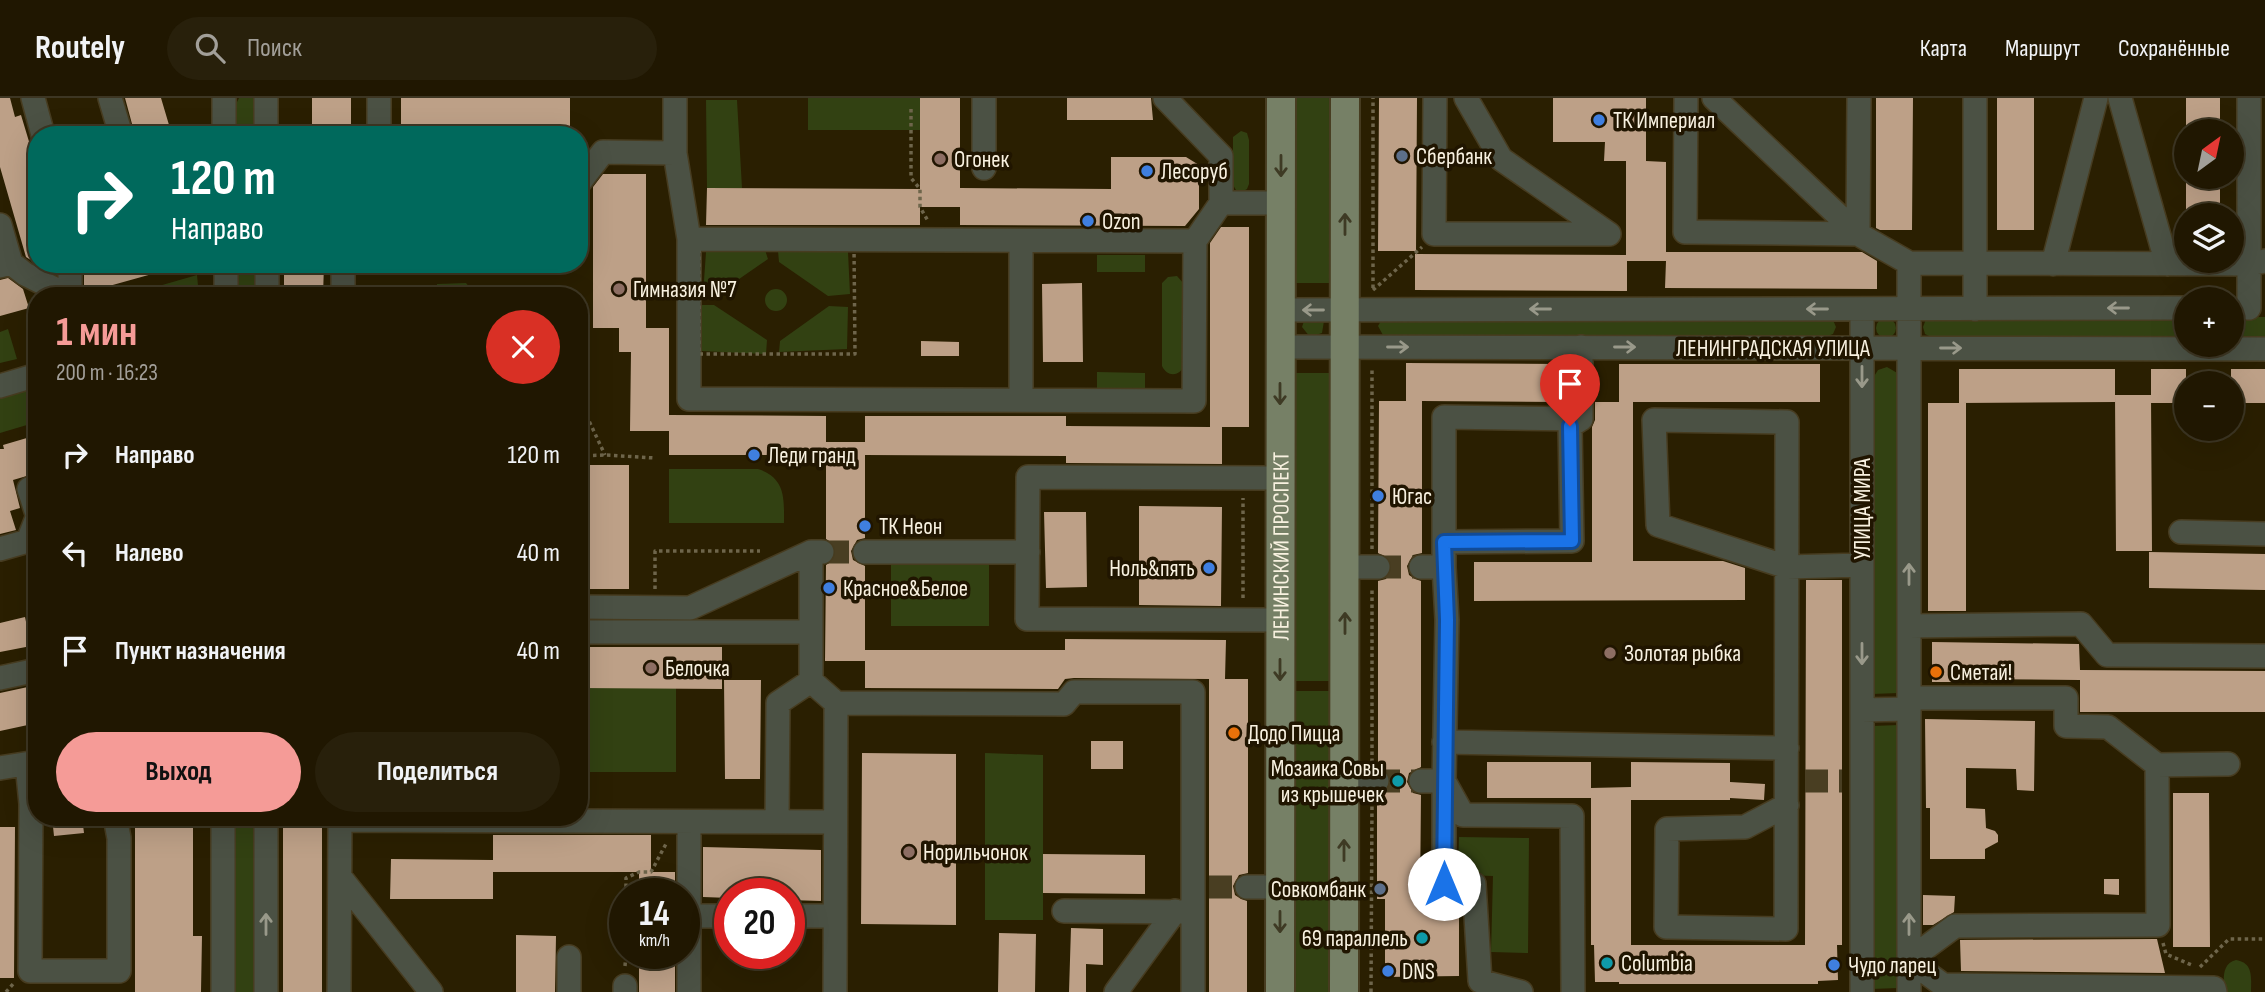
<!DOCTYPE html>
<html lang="ru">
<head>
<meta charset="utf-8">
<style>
  :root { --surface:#201701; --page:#28200b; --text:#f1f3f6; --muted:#a29f99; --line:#3d3623; --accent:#f59b97 }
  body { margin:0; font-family:"Sofia Sans Condensed",sans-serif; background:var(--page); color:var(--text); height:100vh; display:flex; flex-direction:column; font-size:26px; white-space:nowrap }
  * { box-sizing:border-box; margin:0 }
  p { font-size:23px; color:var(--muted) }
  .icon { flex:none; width:38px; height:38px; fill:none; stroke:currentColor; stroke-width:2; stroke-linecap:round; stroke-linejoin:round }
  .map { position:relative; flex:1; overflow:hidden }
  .panel { position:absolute; left:28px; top:189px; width:560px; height:539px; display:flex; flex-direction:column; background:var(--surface); border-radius:28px; box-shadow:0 7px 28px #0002,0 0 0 2px var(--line) }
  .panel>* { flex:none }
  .hud { position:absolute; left:28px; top:28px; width:560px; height:147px; border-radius:28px; box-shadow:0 7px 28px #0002,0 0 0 2px var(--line); background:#00695c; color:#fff; overflow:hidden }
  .needle { width:46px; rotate:33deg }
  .fabs { position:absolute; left:2174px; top:21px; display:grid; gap:14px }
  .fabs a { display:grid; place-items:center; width:70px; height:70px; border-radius:50%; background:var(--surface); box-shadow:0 7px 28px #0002,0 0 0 2px var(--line); font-size:35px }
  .speed { position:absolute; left:609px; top:780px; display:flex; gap:14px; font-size:35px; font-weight:700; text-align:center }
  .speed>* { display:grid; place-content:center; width:91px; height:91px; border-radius:50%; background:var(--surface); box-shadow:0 7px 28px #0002,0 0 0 2px var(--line); line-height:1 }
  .speed small { font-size:18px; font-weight:400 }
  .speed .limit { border:10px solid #d22; background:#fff; color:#111 }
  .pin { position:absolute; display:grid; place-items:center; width:60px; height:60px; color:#fff; margin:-72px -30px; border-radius:50% 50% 50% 0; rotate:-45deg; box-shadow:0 0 7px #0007 }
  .pin .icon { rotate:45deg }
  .me { position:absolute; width:77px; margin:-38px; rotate:0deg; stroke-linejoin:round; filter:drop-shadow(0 0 5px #0008) }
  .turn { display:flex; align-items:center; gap:24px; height:147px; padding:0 28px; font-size:32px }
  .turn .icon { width:91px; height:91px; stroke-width:2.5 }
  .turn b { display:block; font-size:49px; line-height:60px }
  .round { display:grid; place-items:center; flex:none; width:74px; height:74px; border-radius:37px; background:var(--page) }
  .summary { display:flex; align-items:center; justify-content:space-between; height:119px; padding:0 28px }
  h1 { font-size:42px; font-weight:700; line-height:52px; color:var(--accent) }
  .primary-button { display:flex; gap:14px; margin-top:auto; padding:14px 28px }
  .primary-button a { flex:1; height:80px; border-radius:42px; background:var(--accent); color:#111; font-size:28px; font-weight:700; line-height:80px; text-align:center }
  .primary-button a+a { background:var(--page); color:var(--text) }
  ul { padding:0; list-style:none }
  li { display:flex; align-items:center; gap:21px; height:98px; padding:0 28px }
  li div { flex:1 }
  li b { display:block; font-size:26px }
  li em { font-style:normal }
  header { display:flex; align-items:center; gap:42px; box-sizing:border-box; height:98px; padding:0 35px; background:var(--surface); border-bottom:2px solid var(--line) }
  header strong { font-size:33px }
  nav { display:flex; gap:38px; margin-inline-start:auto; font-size:24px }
  .search { width:490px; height:63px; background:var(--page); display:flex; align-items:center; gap:18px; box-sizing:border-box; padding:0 24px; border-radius:38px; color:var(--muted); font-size:26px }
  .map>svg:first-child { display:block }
  .green { fill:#324112 }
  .building { fill:#bda087 }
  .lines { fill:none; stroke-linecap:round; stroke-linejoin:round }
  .minor-tunnel { stroke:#493e22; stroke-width:23; stroke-dasharray:23 11; stroke-linecap:butt }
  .minor-casing { stroke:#473c20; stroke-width:26 }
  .major-casing { stroke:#473c20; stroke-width:32 }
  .path { stroke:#6e654b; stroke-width:3.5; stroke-dasharray:3.5 3.5; stroke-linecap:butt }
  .minor { stroke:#4b5144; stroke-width:23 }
  .major { stroke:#768066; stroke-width:28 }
  .oneway { stroke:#3e3a24 }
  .oneway2 { stroke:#99998a }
  .route-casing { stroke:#114b97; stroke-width:18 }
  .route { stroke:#1a73e8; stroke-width:12 }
  .shop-dot { fill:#3f7fe0; stroke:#201500; stroke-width:2.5 }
  .service-dot { fill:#5c6f8a; stroke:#201500; stroke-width:2.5 }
  .education-dot { fill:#8d6e63; stroke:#201500; stroke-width:2.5 }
  .food-dot { fill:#e8710a; stroke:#201500; stroke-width:2.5 }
  .culture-dot { fill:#0f9aa8; stroke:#201500; stroke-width:2.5 }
  .labels { text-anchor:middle; stroke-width:7; stroke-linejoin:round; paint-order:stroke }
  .poi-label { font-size:23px; fill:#f8f1e0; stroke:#201500; text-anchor:start }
  .street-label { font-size:23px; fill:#f8f1e0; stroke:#201500 }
</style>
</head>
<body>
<header>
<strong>Routely</strong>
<div class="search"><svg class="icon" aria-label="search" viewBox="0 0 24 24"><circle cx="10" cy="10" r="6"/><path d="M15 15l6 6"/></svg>Поиск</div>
<nav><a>Карта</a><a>Маршрут</a><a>Сохранённые</a></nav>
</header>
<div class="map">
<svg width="2265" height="894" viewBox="0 0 2265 894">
  <rect width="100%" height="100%" fill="#2a1f01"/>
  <path class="green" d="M239,0H254L256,3L257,37H236V6Z
    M808,0H920V32H808Z
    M1296,0H1330V185H1296Z
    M706,2H737L742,90H707Z
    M1241,33L1247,35L1249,42V86L1247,91L1242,94L1236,92L1233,87V39Z
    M765,152L768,161L716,197H703L706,154Z
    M778,153L848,154L850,196L828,198L779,164Z
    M1097,157H1145V174H1097Z
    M236,166H257V198H236Z
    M197,177L199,198H124Z
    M1177,178L1184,186V268C1179,279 1167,279 1162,268V185L1168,179Z
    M466,185L477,198H437V186Z
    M765 202a11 11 0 1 1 22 0a11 11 0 1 1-22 0Z
    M700,207H714L767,242L766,256L701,253Z
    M829,208L848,209L847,251L779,254L780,243Z
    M2186,219V240H1933L1925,236L1923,229L1926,221Z
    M2231,219H2265V240H2231Z
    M1876 230a10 10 0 1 1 20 0a10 10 0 1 1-20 0Z
    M1305,220L1324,223L1322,235L1310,239L1302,229Z
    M1382,221L1833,222L1836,229L1833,236L1825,239H1384L1378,228Z
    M8,231L17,261L0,265V234Z
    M1887,269L1899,276V595L1872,596L1873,280L1878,272Z
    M1097,274L1145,275V292H1097Z
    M1296,275H1330V583H1296Z
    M37,286V324L0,335V297Z
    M669,371H758C786,380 784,401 784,425H669Z
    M891,463L989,464V528H891Z
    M579,590H676V674H579Z
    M1296,593H1330L1329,894H1295Z
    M1899,627V890L1871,891L1872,628Z
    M985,655L1043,657V822H985Z
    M234,719H255V894H233Z
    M1459,739L1529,740L1528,855L1491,854L1493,778L1458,777Z
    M2236,862C2254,865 2251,880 2251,894H2224C2224,881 2221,866 2236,862Z"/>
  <path class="building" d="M0,0H10L15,19L21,17L37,70V166L26,159L0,69Z
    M125,0H161L172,37H135Z
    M312,0H351V37H312Z
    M401,0H570V37H401Z
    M920,0H960V90L1111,91V59H1186L1199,67V111L1185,128L960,127V109H920V127H706L707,90L920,91Z
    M1067,0H1151L1153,22H1067Z
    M1379,0H1417L1416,153H1378Z
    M1553,0H1646V63L1666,64V154H1862L1877,163V191L1665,190L1666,163H1627V193L1415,192V156L1626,157V63H1604L1605,44H1553Z
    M1876,0H1913L1912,132H1880L1876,130Z
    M1997,0H2034V132H1997Z
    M2186,0H2220V33H2186Z
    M603,76H646V230H669V317L826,318V344H865V318H1066V328L1210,329V145L1221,129H1249V329H1219H1222V366L1066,365V358L865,357V440L857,442L851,453L853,462L865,468V563H825L826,467L834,462L836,455L834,446L826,441V357H669V333H630L631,254H619V230H593V89Z
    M2186,79H2220V117H2186Z
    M84,166H169L170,171L84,195Z
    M284,166H324L323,198H284Z
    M8,180L23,191L29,210L0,218V182Z
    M1082,185L1083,264H1043L1042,186Z
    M921,243L959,244V258H921Z
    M1406,265L1561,266V304L1422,303V455L1413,457L1407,468L1409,477L1415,481L1421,483V669L1409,675L1407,684L1413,695L1421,697L1420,801L1459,802V878L1385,879V801H1377V697L1385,695L1391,684L1389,675L1378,669V483L1386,481L1392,470L1390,461L1378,455L1379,303H1406Z
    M1619,266H1820V304H1619Z
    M1959,271H2115V304L1959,305Z
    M2151,271H2186V305H2151Z
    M2231,271H2265V305H2231Z
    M2115,297H2151L2152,453H2116Z
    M1595,304H1633V463H1723L1745,470V502L1474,503V464H1592V329L1595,322Z
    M1928,305H1966V513H1928Z
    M37,337V375L13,382L20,410L10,413L16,432L0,436V351H4L3,347Z
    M579,367H629V491H579Z
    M1139,408L1222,409L1221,508L1139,507Z
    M1044,414H1086L1087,489L1046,490Z
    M2149,454L2265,456V492L2149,490Z
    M1806,482H1842V847H1837L1838,882L1818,883V886H1619V884H1595L1594,847H1591V690L1631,689V664L1730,665V684L1765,686L1764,702L1730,700V702H1631V847H1805Z
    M25,519L31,548L0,554V525Z
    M1065,541L1226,542L1225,581H1248V775L1239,777L1233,788L1235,797L1241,801L1247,803V894H1209V581L1074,580L1065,581L1058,591L865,590V552H1065Z
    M1932,544L2079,546L2080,572L2265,573V614H2080V582L1963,581V584H1932Z
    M579,549H722V591L579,590Z
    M724,582H761L760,681H725Z
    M37,587V625L0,633V595Z
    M1925,621L2035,623L2034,693L2017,692L2016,671L1966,670V710L1985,711L1986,730L1995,733L1998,737V744L1985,751V761H1930V710H1926Z
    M1091,643H1123V671H1091Z
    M862,655L956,656V827L861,826Z
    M1487,664H1591V700H1487Z
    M2173,695H2209L2210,849H2173Z
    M52,719H82L84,735L54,738Z
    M135,719H193V838H202L201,894H135Z
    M283,719H322V894H283Z
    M0,729H15L14,880H0Z
    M493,737H651V774H675V796H639V774H493Z
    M703,749L821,752V803L789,802V796H730V800L703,799Z
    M1043,756L1145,757V796L1043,795Z
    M391,761L493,762V801H390Z
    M2104,781H2119V797L2104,796Z
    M1923,797L1955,798L1954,814L1933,827H1923Z
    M1071,830L1103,831V867L1086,866V894H1069Z
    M999,835L1036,836L1035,894H998Z
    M516,837L556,838L555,894H516Z
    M2157,841L2165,875L1961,873L1960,842Z
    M639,856H675V894H639Z"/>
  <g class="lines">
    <path class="minor-tunnel" d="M826,454H865
      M1378,469H1421
      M1377,683H1421
      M1805,683H1842
      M1209,789H1247"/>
    <g class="minor-casing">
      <path id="minor" d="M33,0L43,37
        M110,0L121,37
        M224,0V37
        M266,0V37
        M675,0V55L689,141V301L1194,303L1195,143L1221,105H1281
        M1165,0L1221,58V105
        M1435,0L1434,136H1609
        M1466,0L1501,61L1609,136
        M1686,0L1685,134L1858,136
        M1714,0L1858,136L1909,165V894
        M1975,0V211
        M2120,0L2167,166
        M2249,0V210
        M379,37V0
        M984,70V0
        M579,85L603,54L675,55
        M0,127L11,165L0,168
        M1858,136L1859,0
        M689,141L1195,143
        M1021,143V302
        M11,165L25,176L69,198
        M1909,165L2249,166L2265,163
        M70,166V198
        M226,166V198
        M267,166V198
        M2053,166L2096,0
        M343,198V166
        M1280,212L2186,210
        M1280,249L2265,251
        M0,288L37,277
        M1581,321V249
        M37,389L29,391L37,416
        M2181,434L2265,436
        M1444,444L1572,443L1570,328L1581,321
        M0,451L28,443L37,420
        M811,454V583L836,605L1064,606L1074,594H1193V894
        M865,454H1028
        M1345,469H1378
        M1421,469H1444
        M579,509L690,510L811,454H822
        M1280,522L1027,521L1028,379L1280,380
        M1909,528L2081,526L2107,557L2265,558
        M579,534H811
        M0,580L37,572
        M1909,600H2066V628L2108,629L2157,667
        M1862,612L1909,611
        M1444,644L1787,650
        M27,666L31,706L30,873H119V740L115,719
        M0,670L37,664
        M1344,683H1377
        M1421,683H1444V786H1474L1480,883L1521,894
        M1787,707L1745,729L1667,731L1666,829L1786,831C1787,662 1787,493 1787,324L1654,322L1658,427L1787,469L1862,467
        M266,719V894
        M340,722L835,724
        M777,724L778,605L811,583
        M340,779L431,894
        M1247,789H1280
        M1064,813L1193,814
        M689,818H730
        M789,818H835
        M223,894V719
        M339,894L340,719
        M569,894V859
        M625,894V888
        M689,894V724
        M835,894L836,605
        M1116,894L1175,813
        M1573,894L1572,718L1463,717L1444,683L1447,522L1444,469V319L1581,321
        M1862,894V211
        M2215,894L2214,890L1943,887L1909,862L1955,828L2158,827L2157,667L2228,666"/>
    </g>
    <g class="major-casing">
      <g id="major">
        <path id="s1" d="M1280,894L1281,0"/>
        <path d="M1344,894L1345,0"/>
      </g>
    </g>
    <path class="path" d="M911,11V80L920,91V109L928,123
      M699,150H854L855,256H699Z
      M1373,190V0
      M1373,192L1422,149
      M579,306L582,308L605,357
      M579,358L605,357L655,360
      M1372,451V270
      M655,491V453H760
      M1243,500V400
      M1372,664V490
      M626,796V780L639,774H651L667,744
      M2163,845L2166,856L2194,868
      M625,868L626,856
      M2200,869L2229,841H2265
      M6,894L14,885
      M1371,894L1372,704"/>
    <use href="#minor" class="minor"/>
    <use href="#major" class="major"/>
  </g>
  <defs><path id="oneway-shaft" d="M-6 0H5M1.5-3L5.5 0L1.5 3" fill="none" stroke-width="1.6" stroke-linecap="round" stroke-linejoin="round" transform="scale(1.75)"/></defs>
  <g class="oneway">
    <use href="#oneway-shaft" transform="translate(1281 68) rotate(90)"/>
    <use href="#oneway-shaft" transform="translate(1345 126) rotate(-90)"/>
    <use href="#oneway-shaft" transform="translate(1280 296) rotate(90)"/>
    <use href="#oneway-shaft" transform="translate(1345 525) rotate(-90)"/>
    <use href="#oneway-shaft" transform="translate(1280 572) rotate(90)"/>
    <use href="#oneway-shaft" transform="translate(1344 752) rotate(-90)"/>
    <use href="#oneway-shaft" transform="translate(1280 824) rotate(90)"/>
  </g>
  <g class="oneway2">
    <use href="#oneway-shaft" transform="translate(2118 210) rotate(180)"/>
    <use href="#oneway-shaft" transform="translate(1540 211) rotate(180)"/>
    <use href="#oneway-shaft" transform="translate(1817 211) rotate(180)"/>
    <use href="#oneway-shaft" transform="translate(1313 212) rotate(180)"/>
    <use href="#oneway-shaft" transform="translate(1398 249)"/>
    <use href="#oneway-shaft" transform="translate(1625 249)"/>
    <use href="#oneway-shaft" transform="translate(1951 250)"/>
    <use href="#oneway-shaft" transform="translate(1862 279) rotate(90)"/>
    <use href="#oneway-shaft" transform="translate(1909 476) rotate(-90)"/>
    <use href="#oneway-shaft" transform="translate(1862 556) rotate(90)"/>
    <use href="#oneway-shaft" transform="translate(266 826) rotate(-90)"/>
    <use href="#oneway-shaft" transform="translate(1909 826) rotate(-90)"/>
  </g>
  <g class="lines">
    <g class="route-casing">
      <path id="route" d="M1444,786L1447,522L1444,444L1572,443L1570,328"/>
    </g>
    <use href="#route" class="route"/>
  </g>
  <g class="shop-dot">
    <circle cx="1599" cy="22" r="7"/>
    <circle cx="1147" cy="73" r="7"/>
    <circle cx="1088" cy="123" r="7"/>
    <circle cx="754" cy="357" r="7"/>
    <circle cx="1378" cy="398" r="7"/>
    <circle cx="865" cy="428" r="7"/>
    <circle cx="1209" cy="470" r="7"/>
    <circle cx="829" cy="490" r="7"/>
    <circle cx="1834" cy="867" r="7"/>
    <circle cx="1388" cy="873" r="7"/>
  </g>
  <g class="service-dot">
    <circle cx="1402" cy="58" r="7"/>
    <circle cx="1380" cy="791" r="7"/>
  </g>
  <g class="education-dot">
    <circle cx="940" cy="61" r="7"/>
    <circle cx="619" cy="191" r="7"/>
    <circle cx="1610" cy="555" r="7"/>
    <circle cx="651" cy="570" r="7"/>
    <circle cx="909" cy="754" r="7"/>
  </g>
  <g class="food-dot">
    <circle cx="1936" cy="574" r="7"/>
    <circle cx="1234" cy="635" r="7"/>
  </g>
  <g class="culture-dot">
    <circle cx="1398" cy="683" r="7"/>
    <circle cx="1422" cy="840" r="7"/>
    <circle cx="1607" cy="865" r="7"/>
  </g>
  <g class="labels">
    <g class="poi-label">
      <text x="1613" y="30">ТК Империал</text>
      <text x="1416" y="66">Сбербанк</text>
      <text x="954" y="69">Огонек</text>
      <text x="1161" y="81">Лесоруб</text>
      <text x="1102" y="131">Ozon</text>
      <text x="633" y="199">Гимназия №7</text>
      <text x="768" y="365">Леди гранд</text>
      <text x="1392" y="406">Югас</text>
      <text x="879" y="436">ТК Неон</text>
      <text x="1195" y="478" text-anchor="end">Ноль&amp;пять</text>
      <text x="843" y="498">Красное&amp;Белое</text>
      <text x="1624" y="563">Золотая рыбка</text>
      <text x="665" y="578">Белочка</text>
      <text x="1950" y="582">Сметай!</text>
      <text x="1248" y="643">Додо Пицца</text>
      <text x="1384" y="678" text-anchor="end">Мозаика Совы<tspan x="1384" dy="26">из крышечек</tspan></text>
      <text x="923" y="762">Норильчонок</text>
      <text x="1366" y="799" text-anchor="end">Совкомбанк</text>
      <text x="1408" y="848" text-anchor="end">69 параллель</text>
      <text x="1621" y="873">Columbia</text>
      <text x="1848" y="875">Чудо ларец</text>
      <text x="1402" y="881">DNS</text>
    </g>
    <g class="street-label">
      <text x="1773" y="258">ЛЕНИНГРАДСКАЯ УЛИЦА</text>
      <text transform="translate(1862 411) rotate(-90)" y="8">УЛИЦА МИРА</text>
      <text dy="8" stroke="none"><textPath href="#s1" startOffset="446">ЛЕНИНСКИЙ ПРОСПЕКТ</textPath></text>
    </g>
  </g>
</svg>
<div class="fabs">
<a><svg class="needle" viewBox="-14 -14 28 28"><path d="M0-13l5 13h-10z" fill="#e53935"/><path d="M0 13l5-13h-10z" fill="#a29f99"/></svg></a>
<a><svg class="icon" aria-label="layers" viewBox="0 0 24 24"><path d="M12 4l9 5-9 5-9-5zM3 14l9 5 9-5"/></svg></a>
<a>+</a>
<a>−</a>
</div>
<div class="speed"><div>14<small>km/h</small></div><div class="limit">20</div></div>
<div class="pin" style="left:1570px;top:328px;background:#d93025"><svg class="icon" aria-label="arrive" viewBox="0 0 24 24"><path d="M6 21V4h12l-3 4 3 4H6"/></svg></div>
<svg class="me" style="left:1444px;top:786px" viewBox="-20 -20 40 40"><circle r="19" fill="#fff"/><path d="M0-13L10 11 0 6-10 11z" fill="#1a73e8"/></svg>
<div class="hud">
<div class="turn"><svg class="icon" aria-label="right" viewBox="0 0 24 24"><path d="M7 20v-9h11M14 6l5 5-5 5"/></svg><div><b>120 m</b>Направо</div></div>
</div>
<section class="panel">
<div class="summary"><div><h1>1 мин</h1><p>200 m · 16:23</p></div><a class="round" style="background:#d93025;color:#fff"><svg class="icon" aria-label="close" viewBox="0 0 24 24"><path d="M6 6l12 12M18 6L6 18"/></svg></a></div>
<ul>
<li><svg class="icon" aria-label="right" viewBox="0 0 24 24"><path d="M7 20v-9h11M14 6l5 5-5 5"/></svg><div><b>Направо</b></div><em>120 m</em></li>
<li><svg class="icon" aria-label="left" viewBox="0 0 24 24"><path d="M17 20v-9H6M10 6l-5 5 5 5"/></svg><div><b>Налево</b></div><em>40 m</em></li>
<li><svg class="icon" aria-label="arrive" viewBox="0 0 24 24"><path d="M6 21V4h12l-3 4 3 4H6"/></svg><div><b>Пункт назначения</b></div><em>40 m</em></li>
</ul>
<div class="primary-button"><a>Выход</a><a>Поделиться</a></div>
</section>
</div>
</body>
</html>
